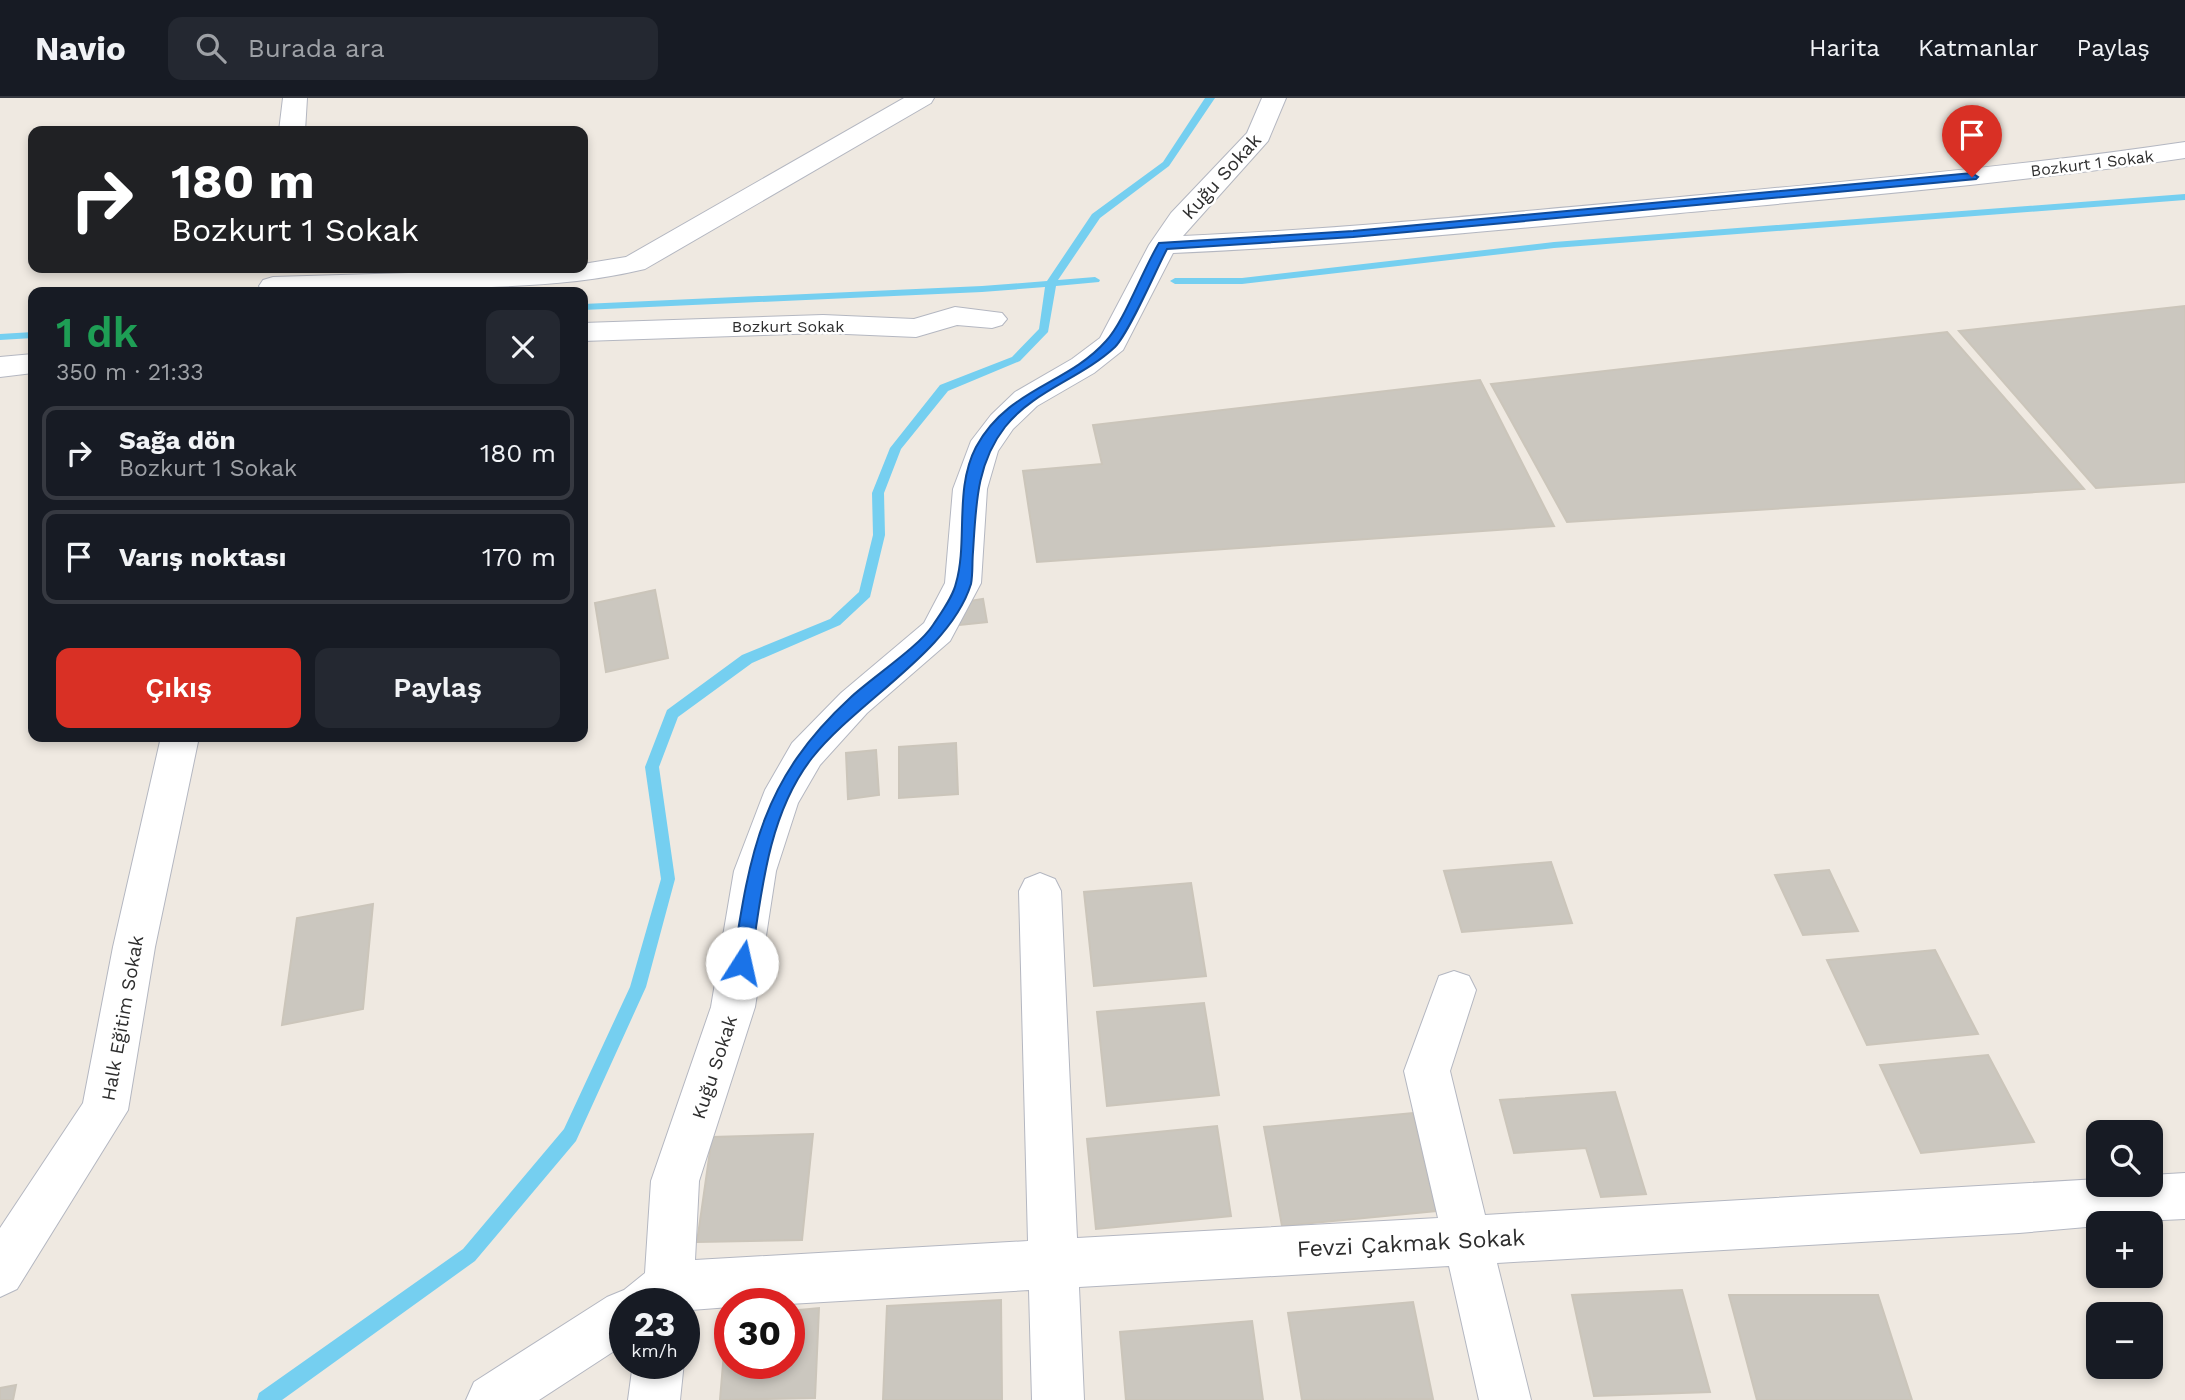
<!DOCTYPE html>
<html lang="tr">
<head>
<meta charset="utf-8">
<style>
  :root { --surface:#171b24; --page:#242831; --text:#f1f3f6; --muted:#9ea1a6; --line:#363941; --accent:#d93025 }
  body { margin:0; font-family:"Work Sans",sans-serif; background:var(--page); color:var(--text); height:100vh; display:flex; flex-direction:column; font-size:26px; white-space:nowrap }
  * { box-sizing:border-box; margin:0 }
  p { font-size:23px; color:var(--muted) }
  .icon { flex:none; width:38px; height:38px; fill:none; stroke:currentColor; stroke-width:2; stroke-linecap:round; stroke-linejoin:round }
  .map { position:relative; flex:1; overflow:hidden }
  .panel { position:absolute; left:28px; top:189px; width:560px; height:455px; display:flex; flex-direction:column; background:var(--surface); border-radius:14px; box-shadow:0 4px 10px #0003 }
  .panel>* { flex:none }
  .guide { position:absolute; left:28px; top:28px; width:560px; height:147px; border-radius:14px; box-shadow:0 4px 10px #0003; background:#202124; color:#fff; overflow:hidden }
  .buttons { position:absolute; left:2086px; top:1022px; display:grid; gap:14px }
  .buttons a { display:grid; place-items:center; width:77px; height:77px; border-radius:14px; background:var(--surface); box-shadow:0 4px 10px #0003; font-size:35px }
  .speed { position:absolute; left:609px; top:1190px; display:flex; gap:14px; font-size:35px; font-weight:700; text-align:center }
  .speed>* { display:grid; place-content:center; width:91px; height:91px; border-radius:50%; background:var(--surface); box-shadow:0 4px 10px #0003; line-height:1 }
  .speed small { font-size:18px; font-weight:400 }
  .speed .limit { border:10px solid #d22; background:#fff; color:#111 }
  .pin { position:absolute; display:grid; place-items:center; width:60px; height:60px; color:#fff; margin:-72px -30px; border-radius:50% 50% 50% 0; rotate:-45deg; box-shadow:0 0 7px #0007 }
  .pin .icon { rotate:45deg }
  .me { position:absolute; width:77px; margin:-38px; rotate:10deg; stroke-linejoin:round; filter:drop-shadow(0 0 5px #0008) }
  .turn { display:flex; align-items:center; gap:24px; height:147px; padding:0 28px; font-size:32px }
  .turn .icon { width:91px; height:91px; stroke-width:2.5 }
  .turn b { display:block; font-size:49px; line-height:60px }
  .round { display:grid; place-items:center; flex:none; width:74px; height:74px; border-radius:14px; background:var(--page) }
  .headline { display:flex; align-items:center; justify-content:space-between; height:119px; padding:0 28px }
  h1 { font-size:42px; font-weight:600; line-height:52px; color:#1e9e55 }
  .cta { display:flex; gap:14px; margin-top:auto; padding:14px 28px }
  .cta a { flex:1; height:80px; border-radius:14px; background:var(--accent); color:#fff; font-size:28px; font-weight:600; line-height:80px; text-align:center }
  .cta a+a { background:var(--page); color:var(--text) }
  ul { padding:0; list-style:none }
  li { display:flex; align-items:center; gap:21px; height:94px; margin:0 14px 10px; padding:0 14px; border:4px solid var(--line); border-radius:14px }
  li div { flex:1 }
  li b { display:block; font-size:26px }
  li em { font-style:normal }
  header { display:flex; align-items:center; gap:42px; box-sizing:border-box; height:98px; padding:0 35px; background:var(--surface); border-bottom:2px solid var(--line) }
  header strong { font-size:33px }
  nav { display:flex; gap:38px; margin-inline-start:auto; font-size:24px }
  .search { width:490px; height:63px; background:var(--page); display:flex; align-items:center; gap:18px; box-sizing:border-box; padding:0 24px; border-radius:14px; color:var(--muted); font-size:26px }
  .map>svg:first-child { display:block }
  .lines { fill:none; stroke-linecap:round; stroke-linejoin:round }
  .stream { fill:#75cff0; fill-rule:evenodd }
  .building { fill:#cbc7bf; stroke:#cbc5ba; stroke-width:2 }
  .minor-casing { stroke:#b4b7c1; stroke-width:2 }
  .minor { fill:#fff; fill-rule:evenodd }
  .route { fill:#1a73e8; stroke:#114b97; stroke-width:2 }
  .labels { text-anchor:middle; stroke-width:5; stroke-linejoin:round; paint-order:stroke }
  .far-street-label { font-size:16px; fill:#2e2e2e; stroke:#fff }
  .street-label { font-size:19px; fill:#2e2e2e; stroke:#fff }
  .near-street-label { font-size:23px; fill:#2e2e2e; stroke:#fff }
</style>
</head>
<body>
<header>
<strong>Navio</strong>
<div class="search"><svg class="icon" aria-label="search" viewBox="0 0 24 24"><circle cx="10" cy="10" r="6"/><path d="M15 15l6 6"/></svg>Burada ara</div>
<nav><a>Harita</a><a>Katmanlar</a><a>Paylaş</a></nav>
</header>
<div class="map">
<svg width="2185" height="1302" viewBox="0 0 2185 1302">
  <rect width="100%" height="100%" fill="#efe9e1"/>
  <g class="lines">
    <path class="stream" d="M1205,0H1215L1169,68L1100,120L1058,182L1095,179L1100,182L1099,184L1056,188L1048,234L1020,263L948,293L901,351L884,395L885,437L870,499L840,527L752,565L678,619L659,669L675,781L646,889L576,1043L475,1163L282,1302H257L259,1295L463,1151L564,1031L630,889L661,781L645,669L667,612L742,557L830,521L859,494L873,437L872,395L890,350L940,287L1012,259L1039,231L1045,189L982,194L583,212V206L982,188L1047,183L1092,116L1163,64Z
      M2185,96V102L1554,150L1242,186H1175L1170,183L1175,180H1242L1554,144Z
      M33,234V240L0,242V236Z"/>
  </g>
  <path class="building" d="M2185,208V384L2096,390L1959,233Z
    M1947,234L2084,391L1567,424L1491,286Z
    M1480,282L1554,428L1037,464L1023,373L1102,366L1093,327Z
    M655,492L668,560L606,574L595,505Z
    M983,501L987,524L960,527L957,505Z
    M956,645L958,696L899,700V649Z
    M876,652L879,697L848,701L846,655Z
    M1551,764L1572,825L1462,834L1444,773Z
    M1829,772L1858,833L1803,837L1775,777Z
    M1191,785L1206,878L1094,888L1084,794Z
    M373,806L363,911L282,927L297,820Z
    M1935,852L1978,936L1867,947L1827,862Z
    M1204,905L1219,997L1107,1008L1097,914Z
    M1988,957L2034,1044L1921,1055L1880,967Z
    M1615,994L1646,1096L1601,1099L1586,1050L1514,1055L1500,1002Z
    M1413,1015L1436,1113L1282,1128L1264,1029Z
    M1217,1028L1231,1118L1096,1131L1087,1041Z
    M813,1036L802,1142L697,1144L712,1039Z
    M1682,1192L1710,1294L1594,1298L1572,1197Z
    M1729,1197H1878L1912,1302H1757Z
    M1001,1202L1002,1302H883L887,1208Z
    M1413,1204L1433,1301L1302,1302L1288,1215Z
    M819,1210L815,1300L720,1302L727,1218H730V1265H789V1213Z
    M1252,1223L1263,1302H1126L1120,1234Z
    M16,1287L13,1302H0V1290Z"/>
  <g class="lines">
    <g class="minor-casing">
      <path id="minor" d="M283,0H307L305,33H279Z
        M904,0H934L931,5L645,171C584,186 523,188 460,190C395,192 329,194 263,194L259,188L263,182L273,179L583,170V166L626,159Z
        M1262,0H1286L1268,43L1183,138C1349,131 1514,114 1680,99C1848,83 2017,69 2185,44V60C2017,85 1849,99 1680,115C1511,131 1342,148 1173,155L1123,252L1094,275L1037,308L1013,331L998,353L987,391L981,485L950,543L867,615L820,667L798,705L776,773L755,909L699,1083L695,1162L1028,1143L1019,793L1025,781L1040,775L1055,781L1061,793L1077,1140L1438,1120L1404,973L1439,878L1454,873L1469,878L1476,892L1450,973L1485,1117L2098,1081V1087H2151V1077L2185,1075V1121L2098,1125V1128L2019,1135L1497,1165L1531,1302H1479L1449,1168L1079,1189L1084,1302H1032L1029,1192L789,1206H730V1209L691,1212L684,1224V1206H625V1246L539,1302H466L474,1284L607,1199L624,1192L645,1175L651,1083L711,909L734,773L765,692L792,645L841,595L924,525L945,485L953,391L971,343L991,317L1015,294L1072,261L1100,240L1149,147L1171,115L1247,35Z
        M955,209L1002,215L1007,221L1002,227L992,230L957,227L916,239L823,235L583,243V225L823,217L914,221Z
        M33,256V275L0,279V259Z
        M161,639H199L155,849L128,1012L17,1191L0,1199V1130L83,1005L113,849Z
        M633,1265L684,1264L680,1302H628Z"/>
    </g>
    <use href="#minor" class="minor"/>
  </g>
  <path class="route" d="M1972,75L1978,79L1976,81L1353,139L1167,151C1156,172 1129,235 1115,249C1082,280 1033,293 1005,329C976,366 976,409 973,454C972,464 973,476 971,486C950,554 857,603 812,660C768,716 761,796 751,865L748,870H736L733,865C750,753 762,681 850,600C870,581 920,548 933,527C941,515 953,499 956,485C968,444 954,391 976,349C1008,290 1067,287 1106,243C1124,224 1143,171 1159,145L1353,133Z"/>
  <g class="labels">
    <g class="far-street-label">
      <text transform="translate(2092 65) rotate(-7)" y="6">Bozkurt 1 Sokak</text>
      <text x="788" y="234">Bozkurt Sokak</text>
    </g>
    <g class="street-label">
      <text transform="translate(1221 78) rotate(-48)" y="7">Kuğu Sokak</text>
      <text transform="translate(122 920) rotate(-80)" y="7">Halk Eğitim Sokak</text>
      <text transform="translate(714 969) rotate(-72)" y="7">Kuğu Sokak</text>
    </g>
    <g class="near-street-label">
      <text transform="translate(1411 1145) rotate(-3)" y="8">Fevzi Çakmak Sokak</text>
    </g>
  </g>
</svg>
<div class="buttons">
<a><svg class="icon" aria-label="search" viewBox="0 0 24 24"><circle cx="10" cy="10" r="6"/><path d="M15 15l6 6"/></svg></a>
<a>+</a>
<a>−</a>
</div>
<div class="speed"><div>23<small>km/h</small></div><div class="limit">30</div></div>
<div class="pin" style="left:1972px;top:79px;background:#d93025"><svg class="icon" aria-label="arrive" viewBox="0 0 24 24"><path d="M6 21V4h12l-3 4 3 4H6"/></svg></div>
<svg class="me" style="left:742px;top:865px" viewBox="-20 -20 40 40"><circle r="19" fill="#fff"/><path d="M0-13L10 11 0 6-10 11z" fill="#1a73e8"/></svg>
<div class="guide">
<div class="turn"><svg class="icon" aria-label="right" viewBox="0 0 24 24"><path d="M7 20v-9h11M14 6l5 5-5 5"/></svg><div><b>180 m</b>Bozkurt 1 Sokak</div></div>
</div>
<section class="panel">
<div class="headline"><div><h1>1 dk</h1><p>350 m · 21:33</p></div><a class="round"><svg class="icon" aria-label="close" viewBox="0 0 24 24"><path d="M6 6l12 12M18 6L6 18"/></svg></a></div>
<ul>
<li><svg class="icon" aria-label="right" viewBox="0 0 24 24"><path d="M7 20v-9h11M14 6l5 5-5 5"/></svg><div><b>Sağa dön</b><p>Bozkurt 1 Sokak</p></div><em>180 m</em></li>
<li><svg class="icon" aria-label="arrive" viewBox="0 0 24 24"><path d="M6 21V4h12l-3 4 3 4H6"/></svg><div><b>Varış noktası</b></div><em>170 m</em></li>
</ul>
<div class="cta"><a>Çıkış</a><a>Paylaş</a></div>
</section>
</div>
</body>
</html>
